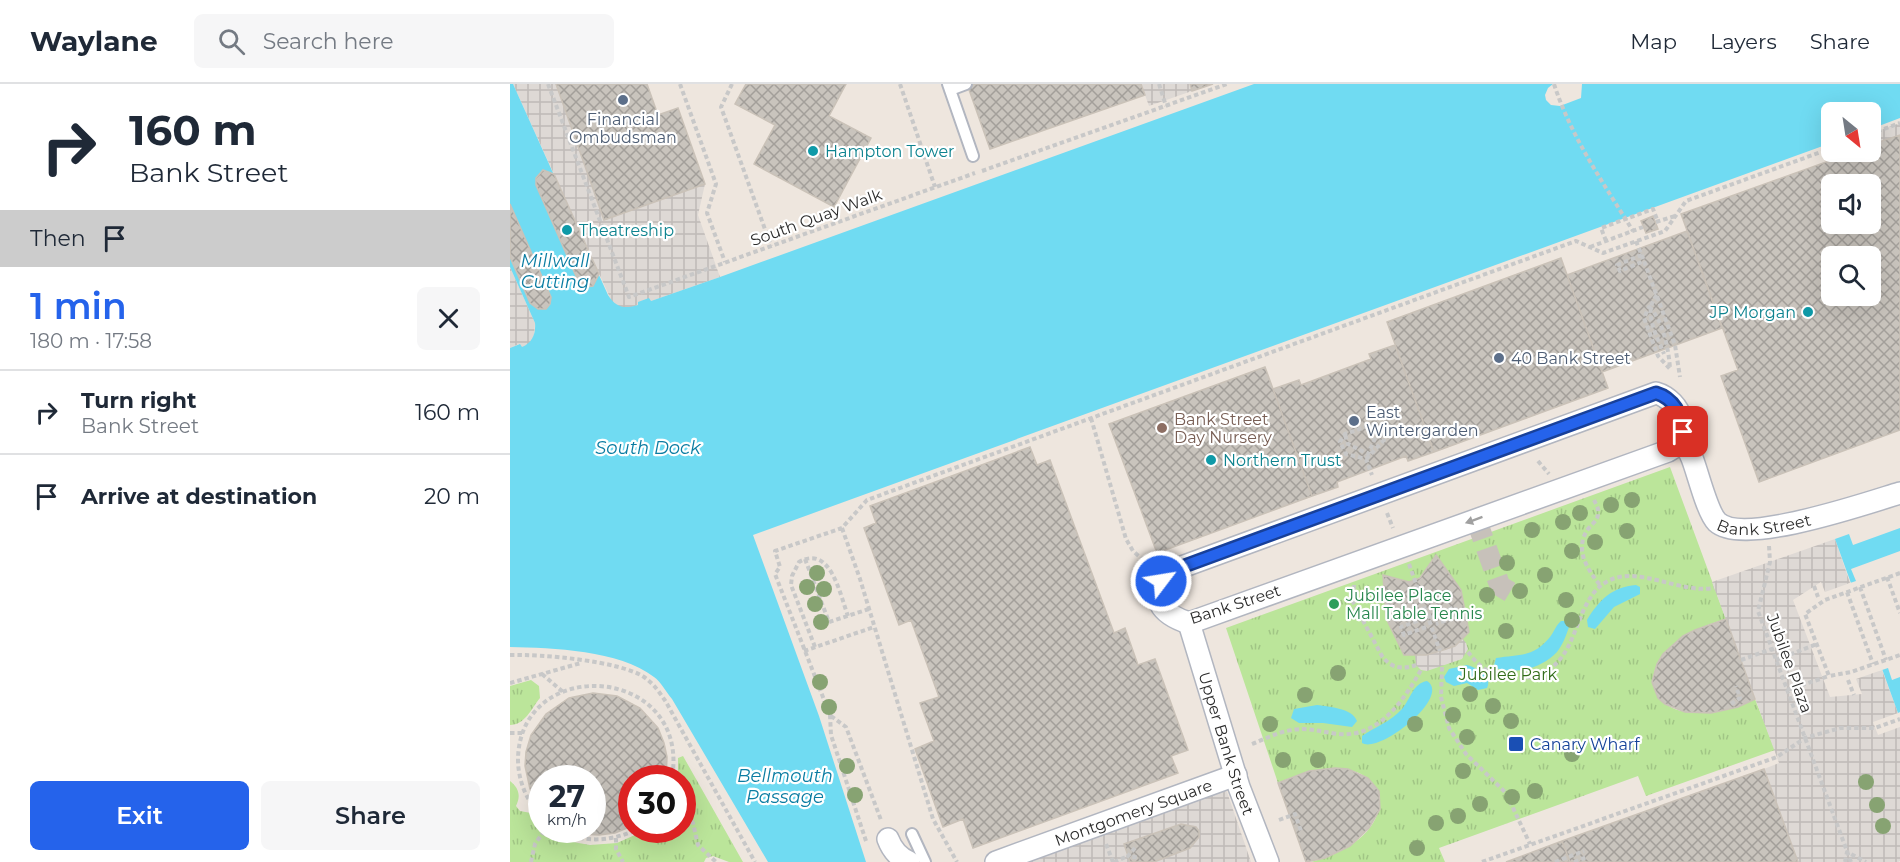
<!DOCTYPE html>
<html lang="en">
<head>
<meta charset="utf-8">
<style>
  :root { --surface:#fff; --page:#f6f6f7; --text:#1f2937; --muted:#747a83; --line:#e0e1e3; --accent:#2563eb }
  body { margin:0; font-family:Montserrat,sans-serif; background:var(--page); color:var(--text); height:100vh; display:flex; flex-direction:column; font-size:22px; white-space:nowrap }
  * { box-sizing:border-box; margin:0 }
  p { font-size:20px; color:var(--muted) }
  .icon { flex:none; width:33px; height:33px; fill:none; stroke:currentColor; stroke-width:2; stroke-linecap:round; stroke-linejoin:round }
  .map { position:relative; flex:1; overflow:hidden }
  .panel { display:flex; flex-direction:column; background:var(--surface); width:510px }
  .panel>* { flex:none }
  .hud { background:#fff; color:var(--text); overflow:hidden }
  .needle { width:39px; rotate:150deg }
  .buttons { position:absolute; left:1311px; top:18px; display:grid; gap:12px }
  .buttons a { display:grid; place-items:center; width:60px; height:60px; border-radius:9px; background:var(--surface); box-shadow:0 6px 24px #0002; font-size:30px }
  .speed { position:absolute; left:18px; top:681px; display:flex; gap:12px; font-size:30px; font-weight:700; text-align:center }
  .speed>* { display:grid; place-content:center; width:78px; height:78px; border-radius:50%; background:var(--surface); box-shadow:0 6px 24px #0002; line-height:1 }
  .speed small { font-size:15px; font-weight:400 }
  .speed .limit { border:9px solid #d22; background:#fff; color:#111 }
  .pin { position:absolute; display:grid; place-items:center; width:51px; height:51px; color:#fff; margin:-26px; border-radius:12px; box-shadow:0 3px 9px #0006 }
  .me { position:absolute; width:66px; margin:-33px; rotate:59deg; stroke-linejoin:round; filter:drop-shadow(0 0 4px #0008) }
  .turn { display:flex; align-items:center; gap:21px; height:126px; padding:0 30px; font-size:27px }
  .turn .icon { width:78px; height:78px; stroke-width:2.5 }
  .turn b { display:block; font-size:42px; line-height:51px }
  .then { display:flex; align-items:center; height:57px; padding:0 30px; background:#0003; gap:12px; font-size:22px }
  .round { display:grid; place-items:center; flex:none; width:63px; height:63px; border-radius:9px; background:var(--page) }
  .headline { display:flex; align-items:center; justify-content:space-between; height:102px; padding:0 30px }
  h1 { font-size:36px; font-weight:600; line-height:45px; color:var(--accent) }
  .button { display:flex; gap:12px; margin-top:auto; padding:12px 30px }
  .button a { flex:1; height:69px; border-radius:9px; background:var(--accent); color:#fff; font-size:24px; font-weight:600; line-height:69px; text-align:center }
  .button a+a { background:var(--page); color:var(--text) }
  ul { padding:0; list-style:none }
  li { display:flex; align-items:center; gap:18px; height:84px; padding:0 30px; border-top:2px solid var(--line) }
  li div { flex:1 }
  li b { display:block; font-size:22px }
  li em { font-style:normal }
  header { display:flex; align-items:center; gap:36px; box-sizing:border-box; height:84px; padding:0 30px; background:var(--surface); border-bottom:2px solid var(--line) }
  header strong { font-size:28px }
  nav { display:flex; gap:33px; margin-inline-start:auto; font-size:21px }
  .search { width:420px; height:54px; background:var(--page); display:flex; align-items:center; gap:15px; box-sizing:border-box; padding:0 21px; border-radius:9px; color:var(--muted); font-size:22px }
  main { display:flex; flex:1; min-height:0 }
  .map>svg:first-child { display:block }
  .grass { fill:url(#grass-tufts) }
  .plaza { fill:url(#plaza-grid) }
  .water { fill:#70dbf2 }
  .pier { fill:#eee6de }
  .building { fill:url(#building-cross-hatch); stroke:#cac2b8; stroke-width:1.5; fill-rule:evenodd }
  .lines { fill:none; stroke-linecap:round; stroke-linejoin:round }
  .street-tunnel { stroke:#c7c1ba; stroke-width:21; stroke-dasharray:21 10; stroke-linecap:butt }
  .lane-casing { stroke:#b2b6c0; stroke-width:14 }
  .street-casing { stroke:#b2b6c0; stroke-width:24 }
  .path { stroke:#c8c8c8; stroke-width:4; stroke-dasharray:4.5 3; stroke-linecap:butt }
  .lane { stroke:#fff; stroke-width:10 }
  .street { stroke:#fff; stroke-width:21 }
  .path-bridge { stroke:#c8c8c8; stroke-width:4; stroke-dasharray:4.5 3; stroke-linecap:butt }
  .tree { fill:#87a372 }
  .oneway { fill:#a0a0a0 }
  .route-casing { stroke:#184099; stroke-width:15 }
  .route { stroke:#2563eb; stroke-width:10 }
  .service-dot { fill:#5c6f8a; stroke:#fff; stroke-width:2 }
  .culture-dot { fill:#0f9aa8; stroke:#fff; stroke-width:2 }
  .education-dot { fill:#8d6e63; stroke:#fff; stroke-width:2 }
  .leisure-dot { fill:#2e9e5b; stroke:#fff; stroke-width:2 }
  .transit-dot { fill:#1a4fb4; stroke:#fff; stroke-width:2 }
  .labels { text-anchor:middle; stroke-width:4.5; stroke-linejoin:round; paint-order:stroke }
  .service-label { font-size:16px; fill:#4e5e75; stroke:#fff; text-anchor:start }
  .culture-label { font-size:16px; fill:#0d838f; stroke:#fff; text-anchor:start }
  .street-label { font-size:16px; fill:#2c2c2c; stroke:#fff }
  .education-label { font-size:16px; fill:#785e54; stroke:#fff; text-anchor:start }
  .leisure-label { font-size:16px; fill:#27864d; stroke:#fff; text-anchor:start }
  .park-label { font-size:16px; fill:#326c19; stroke:#fff }
  .transit-label { font-size:16px; fill:#164399; stroke:#fff; text-anchor:start }
  .water-label { font-size:18px; font-style:italic; fill:#0a7ca2; stroke:#fff }
</style>
</head>
<body>
<header>
<strong>Waylane</strong>
<div class="search"><svg class="icon" aria-label="search" viewBox="0 0 24 24"><circle cx="10" cy="10" r="6"/><path d="M15 15l6 6"/></svg>Search here</div>
<nav><a>Map</a><a>Layers</a><a>Share</a></nav>
</header>
<main>
<section class="panel">
<div class="hud">
<div class="turn"><svg class="icon" aria-label="right" viewBox="0 0 24 24"><path d="M7 20v-9h11M14 6l5 5-5 5"/></svg><div><b>160 m</b>Bank Street</div></div>
<div class="then">Then<svg class="icon" aria-label="arrive" viewBox="0 0 24 24"><path d="M6 21V4h12l-3 4 3 4H6"/></svg></div>
</div>
<div class="headline"><div><h1>1 min</h1><p>180 m · 17:58</p></div><a class="round"><svg class="icon" aria-label="close" viewBox="0 0 24 24"><path d="M6 6l12 12M18 6L6 18"/></svg></a></div>
<ul>
<li><svg class="icon" aria-label="right" viewBox="0 0 24 24"><path d="M7 20v-9h11M14 6l5 5-5 5"/></svg><div><b>Turn right</b><p>Bank Street</p></div><em>160 m</em></li>
<li><svg class="icon" aria-label="arrive" viewBox="0 0 24 24"><path d="M6 21V4h12l-3 4 3 4H6"/></svg><div><b>Arrive at destination</b></div><em>20 m</em></li>
</ul>
<div class="button"><a>Exit</a><a>Share</a></div>
</section>
<div class="map">
<svg width="1390" height="778" viewBox="0 0 1390 778">
  <defs>
    <pattern id="grass-tufts" width="24" height="20" patternUnits="userSpaceOnUse" patternTransform="scale(1.5)"><rect width="24" height="20" fill="#bbe59a"/><path d="M3 7l-1-3M5 7V3M7 7l1-3M15 17l-1-3M17 17v-4M19 17l1-3" fill="none" stroke="#a1c585"/></pattern>
    <pattern id="plaza-grid" width="8" height="8" patternUnits="userSpaceOnUse" patternTransform="scale(1.5)"><rect width="8" height="8" fill="#ded9d5"/><path d="M0 4h8M4 0v8" fill="none" stroke="#bfbab7"/></pattern>
    <pattern id="building-cross-hatch" width="8" height="8" patternUnits="userSpaceOnUse" patternTransform="scale(1.5)"><rect width="8" height="8" fill="#c9c4bd"/><path d="M0 0l8 8M0 8l8-8" fill="none" stroke="#a39f9a"/></pattern>
  </defs>
  <rect width="100%" height="100%" fill="#eee6de"/>
  <path class="grass" d="M1160,383L1216,535C1098,568 1135,665 1245,615L1265,666L1136,712L1128,692L929,764L935,778H801C911,749 880,647 768,699L716,544Z
    M21,596L29,602L30,614C21,625 15,641 0,641V602Z
    M173,672L233,778H219L203,772L196,774L194,778H0V697C9,704 11,712 6,722L10,727L21,729L27,735L29,746L36,753L40,754L51,753L63,758L80,761L107,759L136,746H172V694H168V674Z"/>
  <path class="plaza" d="M3,0H46L94,136L195,100L188,131L210,193L141,217L128,218V221L119,224L110,223L102,218Z
    M631,0H679L682,7L639,22Z
    M1390,39V109L1367,47Z
    M0,183L25,239L24,252L20,259L11,264L9,260L0,264Z
    M1325,455L1340,499L1315,508L1311,498L1283,516L1320,613L1352,610L1346,595L1372,586L1388,629L1363,638L1368,651L1390,643V777L1388,778H1288L1254,685L1269,679L1202,498Z
    M952,554L956,559L958,565L952,575L917,587L911,586L906,581L905,571H916L930,567L945,562Z
    M709,703L717,708L741,778H503Z"/>
  <path class="water" d="M0,0H3L98,211C106,224 115,225 128,221V218L139,214L141,217L210,193L744,0H1390V34L1361,45L1360,28H1322L1321,59L243,451L309,632L356,778H258L162,615C156,608 151,598 144,593C109,566 43,564 0,563V264L10,260L12,263C22,259 26,250 25,239L0,183Z
    M1390,444V628L1388,629L1325,455L1339,450L1343,461Z
    M1126,501L1130,503V510L1104,523L1085,545L1078,543L1077,536C1089,516 1102,503 1126,501Z
    M1051,537H1055L1059,543C1056,552 1053,560 1047,568C1032,584 1006,591 986,584L984,581L986,574C1009,570 1023,574 1040,553C1044,548 1046,541 1051,537Z
    M957,581C967,584 983,592 977,604L968,606L957,599L944,602L936,598L934,593L939,585Z
    M917,597C942,612 870,670 852,659V652C865,643 880,638 892,625C900,616 903,599 917,597Z
    M807,621C820,623 842,624 847,637L842,643L813,639H789L781,634L784,625Z"/>
  <path class="pier" d="M1043,0H1072L1071,14L1050,22L1041,21L1036,16L1035,11L1038,4Z
    M1390,467V593L1382,596L1378,584L1369,587L1337,500L1346,497L1341,485Z"/>
  <path class="building" d="M46,0H137L148,31L168,24L195,100L94,136Z
    M236,0H336L319,32L361,54L324,123L244,80L265,41L225,20Z
    M457,0H631L635,11L480,65Z
    M680,0H703L682,7Z
    M1390,51V346L1249,398L1211,292L1228,286L1171,130L1344,68H1360V61ZM1322,100H1360V140H1322ZM1322,172H1360V212H1322Z
    M33,86L44,90L89,190L83,202L76,203L69,199L26,101V94Z
    M0,120L41,213L40,220L36,225H28L20,219L0,173Z
    M1143,132L1148,145L1136,149L1131,137Z
    M1177,147L1212,244L1092,288L1057,191Z
    M1051,174L1098,304L924,368L877,238Z
    M885,261L924,368L898,377L896,372L827,398L828,403L802,412L763,305L789,296L791,301L861,275L859,270Z
    M755,283L802,412L647,469L599,340Z
    M520,363L527,381L540,376L604,549L615,544L628,581L645,575L678,666L661,672L668,689L463,764L453,735L433,743L405,665L424,657L410,619L429,613L401,536L389,541L354,444L366,439L360,422Z
    M926,471L951,506L959,548L945,562L930,567L916,571H894L876,534L873,491L899,498L910,494Z
    M1216,535L1245,615L1228,623L1201,629L1175,628L1155,620L1148,614L1142,598L1147,580L1153,570L1173,552L1185,546Z
    M83,609L107,612L130,624L148,644L154,659L157,673L156,694H122V742L105,749L89,751L71,750L58,746H82V694H32V726L20,705L15,682L16,668L21,651L36,630L59,614Z
    M825,684L838,685L858,694L869,707L870,725L859,744L840,762L815,774L796,778L768,699L799,687Z
    M1254,685L1288,778H1060L1052,757Z
    M671,740L686,743L689,747V753L680,764L644,778H620L614,760Z
    M1052,757L1060,778H996Z"/>
  <g class="lines">
    <path class="street-tunnel" d="M966,435L990,502L1000,508"/>
    <g class="lane-casing">
      <path id="lane" d="M438,0L463,72
        M440,6L456,0
        M402,750L415,778"/>
    </g>
    <g class="street-casing">
      <g id="street">
        <path d="M1146,309C1171,316 1185,353 1158,367L679,539C651,530 638,514 658,488Z"/>
        <path id="s1" d="M1172,353C1175,360 1179,367 1182,374C1188,389 1197,428 1207,438C1233,462 1357,419 1390,409"/>
        <path id="s2" d="M679,539L729,703L758,778"/>
        <path d="M378,755C382,766 388,773 399,778"/>
        <path id="s3" d="M486,778L726,691"/>
      </g>
    </g>
    <path class="path" d="M38,0L119,213L465,89
      M170,0L206,100L197,129L215,178
      M222,0L211,23L261,162
      M390,0L425,103
      M649,0L656,22
      M1360,50L1390,39
      M472,87L717,0
      M1146,138L1165,132
      M1096,157L1091,144L1143,125L1148,138
      M1126,157L1134,177
      M1080,163L1133,143
      M1132,171L1107,181L1110,187L1134,177L1165,261L1170,293
      M1147,211C1132,227 1147,252 1154,270
      M1139,223C1153,235 1159,267 1160,285L1148,272L1134,234Z
      M581,334L616,455L623,467L639,481
      M835,351L838,360L858,370L867,350L864,340
      M856,375L874,356L871,344L864,340L835,350L830,358L836,370L856,375L862,391
      M1028,377L1039,390
      M1084,416C1086,420 1089,425 1088,430C1088,436 1082,440 1078,445C1064,465 1077,485 1090,501
      M877,429L883,444
      M332,444L350,495L423,735L447,778
      M1259,462L1260,478L1248,527L1341,778
      M295,475L319,538L359,525
      M899,480L930,567
      M1390,489L1315,516L1295,530L1319,592L1341,588L1390,571
      M1377,493L1390,529
      M844,501L843,518L872,572C881,584 892,586 906,581
      M1304,502L1308,513
      M1350,503L1376,576
      M1337,508L1363,580
      M916,543L894,551L891,543L945,523L948,532L926,540
      M305,563L281,501L282,492L289,478C321,460 330,511 338,532
      M294,567L364,543
      M958,568C969,583 984,594 1004,594C1076,596 1056,516 1100,496C1130,482 1171,510 1204,504
      M0,571C31,570 110,577 134,593C144,600 150,609 156,618L245,778
      M1231,576L1262,565
      M1266,576L1307,560
      M932,583L931,613L939,644L956,670L996,709L1020,760
      M32,590L53,608
      M1338,596L1344,611
      M0,599L71,579
      M1277,606L1319,592
      M1221,620L1230,614L1226,602
      M321,632L336,643L371,736
      M0,649H13
      M742,660C755,655 768,648 782,646C798,643 812,648 828,650C869,654 893,617 911,586
      M172,725L183,739L188,761L206,778
      M32,733C17,718 8,697 8,675C10,569 181,581 162,694
      M769,736L785,730L791,747
      M48,746C74,759 99,758 126,746
      M106,754V765L113,778
      M356,757L321,651L320,631L265,490L270,483L265,467L332,444L357,416L1066,157L1093,169L1155,147L1176,117L1322,64
      M596,760L603,778
      M625,764L618,772L630,774
      M21,778L25,760L35,746
      M604,778L618,772
      M972,778L1267,673L1295,654L1330,644H1365L1390,635
      M1045,778L1074,767
      M1064,778L1077,773
      M1335,778L1337,768L1356,778"/>
    <use href="#lane" class="lane"/>
    <use href="#street" class="street"/>
    <path class="path-bridge" d="M1044,0C1061,53 1094,100 1123,147"/>
  </g>
  <g class="tree">
    <circle cx="1122" cy="416" r="8"/>
    <circle cx="1101" cy="421" r="8"/>
    <circle cx="1070" cy="429" r="8"/>
    <circle cx="1053" cy="438" r="8"/>
    <circle cx="1022" cy="446" r="8"/>
    <circle cx="1117" cy="447" r="8"/>
    <circle cx="1085" cy="458" r="8"/>
    <circle cx="1062" cy="467" r="8"/>
    <circle cx="997" cy="479" r="8"/>
    <circle cx="307" cy="489" r="8"/>
    <circle cx="1035" cy="491" r="8"/>
    <circle cx="297" cy="503" r="8"/>
    <circle cx="314" cy="505" r="8"/>
    <circle cx="1010" cy="507" r="8"/>
    <circle cx="977" cy="511" r="8"/>
    <circle cx="1056" cy="516" r="8"/>
    <circle cx="305" cy="520" r="8"/>
    <circle cx="1062" cy="536" r="8"/>
    <circle cx="311" cy="538" r="8"/>
    <circle cx="996" cy="547" r="8"/>
    <circle cx="828" cy="589" r="8"/>
    <circle cx="310" cy="598" r="8"/>
    <circle cx="960" cy="610" r="8"/>
    <circle cx="795" cy="611" r="8"/>
    <circle cx="983" cy="622" r="8"/>
    <circle cx="319" cy="623" r="8"/>
    <circle cx="943" cy="631" r="8"/>
    <circle cx="1001" cy="637" r="8"/>
    <circle cx="760" cy="640" r="8"/>
    <circle cx="905" cy="640" r="8"/>
    <circle cx="957" cy="653" r="8"/>
    <circle cx="1062" cy="670" r="8"/>
    <circle cx="773" cy="676" r="8"/>
    <circle cx="808" cy="676" r="8"/>
    <circle cx="337" cy="682" r="8"/>
    <circle cx="953" cy="687" r="8"/>
    <circle cx="1356" cy="698" r="8"/>
    <circle cx="1025" cy="707" r="8"/>
    <circle cx="345" cy="711" r="8"/>
    <circle cx="1002" cy="713" r="8"/>
    <circle cx="970" cy="720" r="8"/>
    <circle cx="1367" cy="721" r="8"/>
    <circle cx="948" cy="732" r="8"/>
    <circle cx="926" cy="739" r="8"/>
    <circle cx="1373" cy="742" r="8"/>
    <circle cx="907" cy="764" r="8"/>
  </g>
  <defs><path id="oneway-solid" d="M-6-.8H1V-3.2L6.5 0L1 3.2V.8H-6Z" transform="scale(1.5)"/></defs>
  <use class="oneway" href="#oneway-solid" transform="translate(964 436) rotate(160)"/>
  <g class="lines">
    <g class="route-casing">
      <path id="route" d="M651,497L658,488L1146,309C1163,314 1173,331 1173,348"/>
    </g>
    <use href="#route" class="route"/>
  </g>
  <g class="service-dot">
    <circle cx="113" cy="16" r="6"/>
    <circle cx="989" cy="274" r="6"/>
    <circle cx="844" cy="337" r="6"/>
  </g>
  <g class="culture-dot">
    <circle cx="303" cy="67" r="6"/>
    <circle cx="57" cy="146" r="6"/>
    <circle cx="1298" cy="228" r="6"/>
    <circle cx="701" cy="376" r="6"/>
  </g>
  <circle class="education-dot" cx="652" cy="344" r="6"/>
  <circle class="leisure-dot" cx="824" cy="520" r="6"/>
  <rect class="transit-dot" x="998" y="652" width="16" height="16" rx="3"/>
  <g class="labels">
    <g class="service-label">
      <text x="113" y="41" text-anchor="middle">Financial<tspan x="113" dy="18">Ombudsman</tspan></text>
      <text x="1001" y="280">40 Bank Street</text>
      <text x="856" y="334">East<tspan x="856" dy="18">Wintergarden</tspan></text>
    </g>
    <g class="culture-label">
      <text x="315" y="73">Hampton Tower</text>
      <text x="69" y="152">Theatreship</text>
      <text x="1286" y="234" text-anchor="end">JP Morgan</text>
      <text x="713" y="382">Northern Trust</text>
    </g>
    <g class="street-label">
      <text transform="translate(306 133) rotate(-20)" y="6">South Quay Walk</text>
      <text dy="6" stroke="none"><textPath href="#s1" startOffset="141">Bank Street</textPath></text>
      <text transform="translate(725 520) rotate(-18)" y="6">Bank Street</text>
      <text transform="translate(1280 579) rotate(70)" y="6">Jubilee Plaza</text>
      <text dy="6" stroke="none"><textPath href="#s2" startOffset="126">Upper Bank Street</textPath></text>
      <text dy="6" stroke="none"><textPath href="#s3" startOffset="146">Montgomery Square</textPath></text>
    </g>
    <g class="education-label">
      <text x="664" y="341">Bank Street<tspan x="664" dy="18">Day Nursery</tspan></text>
    </g>
    <g class="leisure-label">
      <text x="836" y="517">Jubilee Place<tspan x="836" dy="18">Mall Table Tennis</tspan></text>
    </g>
    <g class="park-label">
      <text x="998" y="596">Jubilee Park</text>
    </g>
    <g class="transit-label">
      <text x="1020" y="666">Canary Wharf</text>
    </g>
    <g class="water-label">
      <text x="45" y="183">Millwall<tspan x="45" dy="21">Cutting</tspan></text>
      <text x="138" y="370">South Dock</text>
      <text x="275" y="698">Bellmouth<tspan x="275" dy="21">Passage</tspan></text>
    </g>
  </g>
</svg>
<div class="buttons">
<a><svg class="needle" viewBox="-14 -14 28 28"><path d="M0-13l5 13h-10z" fill="#e53935"/><path d="M0 13l5-13h-10z" fill="#747a83"/></svg></a>
<a><svg class="icon" aria-label="sound" viewBox="0 0 24 24"><path d="M4 9h4l5-4v14l-5-4H4zM17 9q2 3 0 6"/></svg></a>
<a><svg class="icon" aria-label="search" viewBox="0 0 24 24"><circle cx="10" cy="10" r="6"/><path d="M15 15l6 6"/></svg></a>
</div>
<div class="speed"><div>27<small>km/h</small></div><div class="limit">30</div></div>
<div class="pin" style="left:1173px;top:348px;background:#d93025"><svg class="icon" aria-label="arrive" viewBox="0 0 24 24"><path d="M6 21V4h12l-3 4 3 4H6"/></svg></div>
<svg class="me" style="left:651px;top:497px" viewBox="-20 -20 40 40"><circle r="17" fill="#2563eb" stroke="#fff" stroke-width="3"/><path d="M0-11L8 9 0 5-8 9z" fill="#fff"/></svg>
</div>
</main>
</body>
</html>
